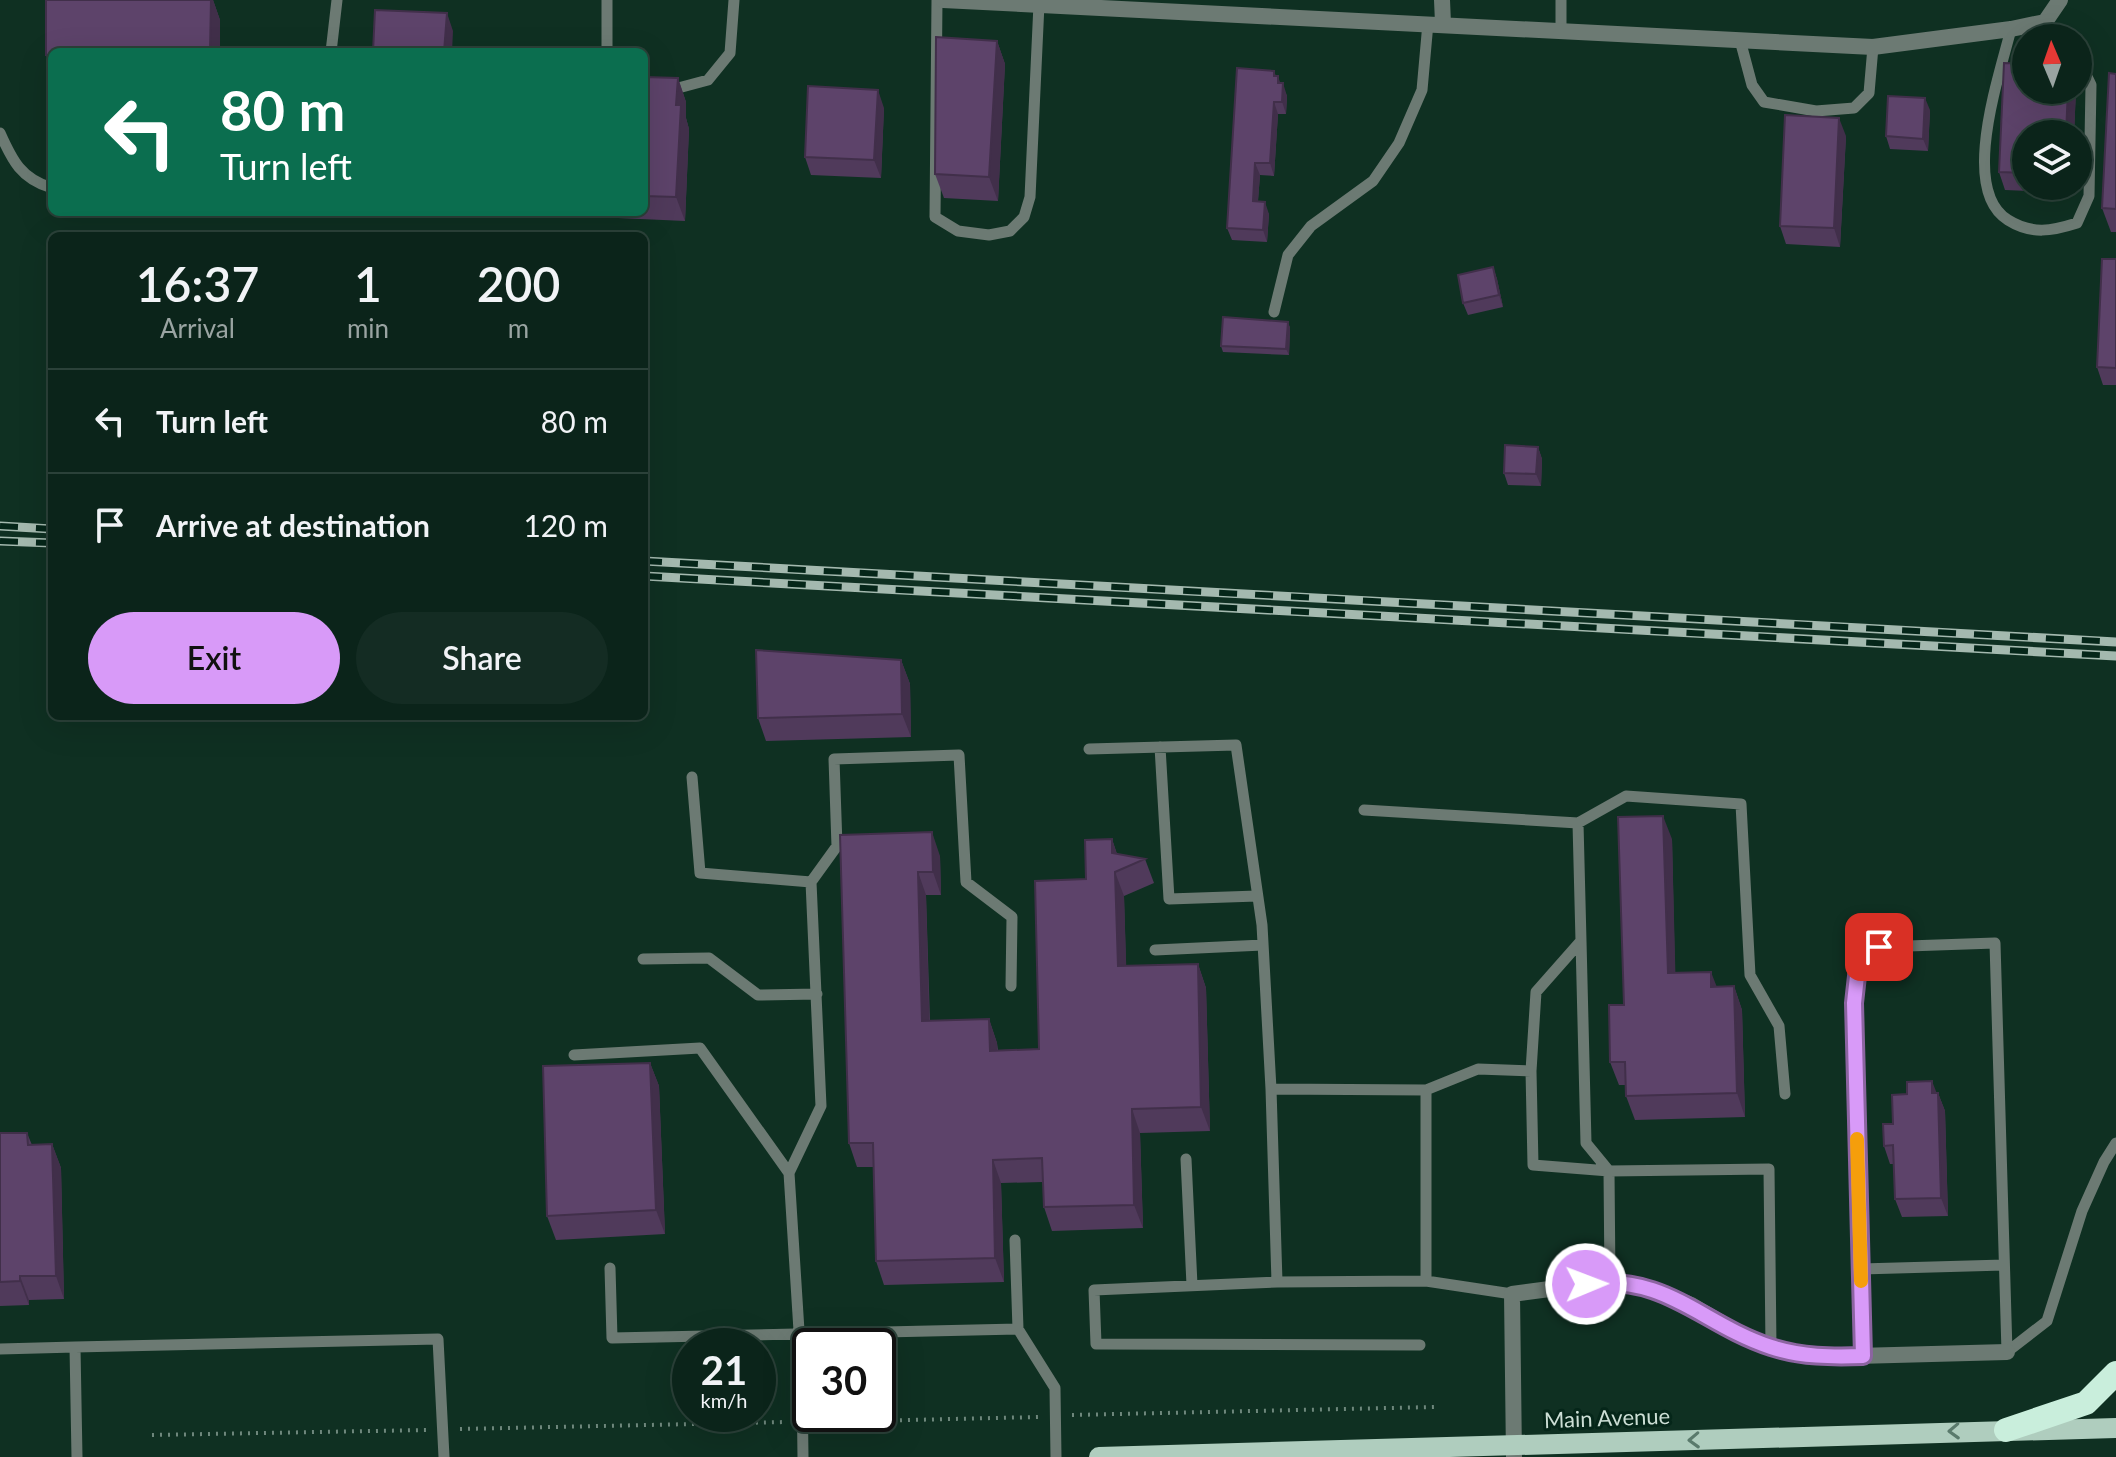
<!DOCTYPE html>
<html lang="en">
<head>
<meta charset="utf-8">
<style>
  :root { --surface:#0b241a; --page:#142c23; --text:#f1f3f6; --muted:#9aa4a2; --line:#2b4139; --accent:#d89af8 }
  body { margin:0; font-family:Lato,sans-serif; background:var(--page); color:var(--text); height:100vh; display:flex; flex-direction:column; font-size:30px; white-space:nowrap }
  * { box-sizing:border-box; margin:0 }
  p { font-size:26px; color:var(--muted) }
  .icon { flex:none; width:44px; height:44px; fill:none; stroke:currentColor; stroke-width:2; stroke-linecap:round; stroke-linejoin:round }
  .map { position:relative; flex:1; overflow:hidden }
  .side { position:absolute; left:48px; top:232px; width:600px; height:488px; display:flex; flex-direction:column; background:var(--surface); border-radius:12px; box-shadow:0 8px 32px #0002,0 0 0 2px var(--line) }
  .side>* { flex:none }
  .hud { position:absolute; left:48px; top:48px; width:600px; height:168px; border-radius:12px; box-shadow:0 8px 32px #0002,0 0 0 2px var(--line); background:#0b6e4f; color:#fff; overflow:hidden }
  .needle { width:52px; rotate:358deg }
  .tools { position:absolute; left:2012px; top:24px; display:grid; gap:16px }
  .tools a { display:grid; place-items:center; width:80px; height:80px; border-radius:50%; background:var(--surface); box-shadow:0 8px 32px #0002,0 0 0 2px var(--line); font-size:40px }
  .speed { position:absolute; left:672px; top:1328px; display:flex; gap:16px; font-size:40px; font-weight:700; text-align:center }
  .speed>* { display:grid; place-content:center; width:104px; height:104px; border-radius:50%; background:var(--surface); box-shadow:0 8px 32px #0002,0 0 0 2px var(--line); line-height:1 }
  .speed small { font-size:20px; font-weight:400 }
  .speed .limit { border:4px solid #111; border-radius:12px; background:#fff; color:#111 }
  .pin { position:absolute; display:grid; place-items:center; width:68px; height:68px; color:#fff; margin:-34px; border-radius:16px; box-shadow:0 4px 12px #0006 }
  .me { position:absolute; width:88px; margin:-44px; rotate:89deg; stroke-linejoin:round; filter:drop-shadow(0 0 6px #0008) }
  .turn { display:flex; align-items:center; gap:28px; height:168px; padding:0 40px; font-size:36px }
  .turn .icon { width:104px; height:104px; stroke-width:2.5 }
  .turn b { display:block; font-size:56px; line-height:68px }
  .eta { display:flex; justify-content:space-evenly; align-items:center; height:136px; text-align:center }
  .eta b { font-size:48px; font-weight:600; line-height:56px }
  .action { display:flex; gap:16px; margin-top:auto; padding:16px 40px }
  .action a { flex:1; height:92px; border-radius:48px; background:var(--accent); color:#111; font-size:32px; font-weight:600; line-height:92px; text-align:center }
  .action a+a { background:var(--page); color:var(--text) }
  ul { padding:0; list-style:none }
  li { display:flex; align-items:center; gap:24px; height:104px; padding:0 40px; border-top:2px solid var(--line) }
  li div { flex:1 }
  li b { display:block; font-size:30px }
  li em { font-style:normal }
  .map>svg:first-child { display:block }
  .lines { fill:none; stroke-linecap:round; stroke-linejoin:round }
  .path { stroke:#6e877c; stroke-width:4; stroke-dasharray:2 6; stroke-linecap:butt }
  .service { stroke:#6c7a73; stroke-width:11 }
  .minor { stroke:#6c7a73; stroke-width:16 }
  .primary { stroke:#afcdbe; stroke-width:20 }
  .motorway { stroke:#c9eedc; stroke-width:24 }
  .rail-casing { stroke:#a4b9af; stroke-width:9 }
  .rail { stroke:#052619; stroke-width:6; stroke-dasharray:18; stroke-linecap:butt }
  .wall { fill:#503a5b }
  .shaded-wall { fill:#412f4a }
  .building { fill:#5d436a; stroke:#412f4a; stroke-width:2 }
  .oneway { stroke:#5a7a6c }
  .route-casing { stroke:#8c64a1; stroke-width:20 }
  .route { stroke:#d89af8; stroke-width:14 }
  .slow { stroke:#f59e0b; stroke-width:14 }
  .labels { text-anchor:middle; stroke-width:6; stroke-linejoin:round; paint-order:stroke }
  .street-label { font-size:22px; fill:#ccded5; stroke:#052619 }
</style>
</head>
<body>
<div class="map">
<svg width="2116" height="1457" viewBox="0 0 2116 1457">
  <rect width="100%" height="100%" fill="#0f3022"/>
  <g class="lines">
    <path class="path" d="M1072,1415L1434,1407
      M820,1422L1039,1417
      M460,1429L787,1422
      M152,1435L427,1430"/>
    <path class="service" d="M607,0V48L609,52
      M937,0L935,217L958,231L989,235L1010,231L1024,217L1030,197L1039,4
      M2045,22L2060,38
      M2011,29C2000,74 1959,190 2008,220C2032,235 2052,231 2077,223L2089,196L2091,85L2078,58
      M1561,30V0
      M1740,40L1752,85L1764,102L1816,111L1854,108L1869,93L1873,47
      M331,52L337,0
      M644,86L667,91L708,80L730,53L734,0
      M0,133C12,160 21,179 52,188
      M1274,312L1288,255L1311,226L1373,181L1399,143L1422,90L1428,23
      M1160,747L1169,899L1257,896
      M1089,749L1236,745L1262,925L1271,1089L1277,1282
      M692,777L700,873L811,882
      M1364,810L1578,823L1626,796L1741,804L1750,975L1779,1026L1785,1094
      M1581,941L1586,1143L1609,1171
      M1155,950L1263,945
      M643,959L709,958L758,995L817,994
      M574,1055L700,1048L789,1173
      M1531,1071L1536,992L1581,941L1578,823
      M1271,1089L1426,1090V1281
      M1426,1090L1478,1069L1531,1071L1533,1165L1609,1171
      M1186,1159L1192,1285
      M1015,1240L1018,1329
      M610,1268L612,1338L1018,1329L1055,1388L1056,1457
      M1861,1269L2004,1265
      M1610,1281L1609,1171L1769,1169L1771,1347
      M1420,1345L1096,1344L1094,1290L1277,1282L1426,1281L1512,1294
      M75,1347L438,1339L444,1457
      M0,1349L75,1347L77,1457
      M2007,1352L2047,1321L2082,1211L2104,1162L2116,1143
      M1863,1356L1854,1003L1858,967L1879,947L1995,943L2007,1352
      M803,1457L802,1378L789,1173L821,1106L811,882L837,846L834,759L959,755L966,882L1012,917L1011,986"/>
    <path class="minor" d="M943,0L1873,47L2011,29L2045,22L2060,0
      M1442,0L1443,23
      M1514,1457L1512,1294L1610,1281L1643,1286L1691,1305L1735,1331L1771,1347L1819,1357L2007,1352"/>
    <path class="primary" d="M1099,1457L2116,1428"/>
    <path class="motorway" d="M2006,1430L2086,1403L2116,1373"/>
    <g class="rail-casing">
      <path id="rail" d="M0,526L52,529
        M0,541L52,543
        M644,561L2116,642
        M644,576L2116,656"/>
    </g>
    <use href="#rail" class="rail"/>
  </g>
  <path class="wall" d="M46,0H213L220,20V52H52V72L46,55Z
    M997,41L1005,64L998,201L944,198L935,174Z
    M2116,74V232H2111L2102,208Z
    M644,77L678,78L686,102V118L689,129L685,221L618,218L615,212H644Z
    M1281,83L1287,96L1286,114H1278L1274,176L1260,175L1258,201L1269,214L1267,242L1232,240L1227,228Z
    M2026,90H2076L2074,134H2026V186H2071L2070,193L2005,190L1999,172Z
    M884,108L881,178L811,175L805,157Z
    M1930,110L1928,151L1890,149L1886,136Z
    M1846,136L1840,247L1786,244L1780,226Z
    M2116,259V385H2103L2097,367Z
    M1493,267L1497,279L1503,307L1468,315L1463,303Z
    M1288,322L1290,328L1289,355L1223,352L1221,346Z
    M1538,447L1542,459L1541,486L1508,485L1504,473Z
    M901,660L910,684L911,737L766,741L758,718Z
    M840,835L940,856L941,895H926L930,1021L989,1019L997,1043L998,1050L1039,1049L1086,879L1112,839L1117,854L1145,859L1154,883L1124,896L1126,966L1198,964L1206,988L1210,1131L1140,1133L1143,1228L1052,1231L1044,1207L1043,1182L1001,1183L1004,1282L884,1285L876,1261L873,1167H857L849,1143Z
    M1672,839L1675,973L1716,987L1734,986L1742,1010L1745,1117L1635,1120L1626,1096V1085H1619L1610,1062L1624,1005Z
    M650,1063L659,1086L665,1234L556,1240L547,1216Z
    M1936,1093H1938L1945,1111L1948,1216L1902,1217L1895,1199L1894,1164H1890L1884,1146L1893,1124Z
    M0,1133H27L32,1145L52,1144L61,1168L64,1299L29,1300V1305L0,1306Z"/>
  <path class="shaded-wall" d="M211,0H213L220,20V52H210Z
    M447,13L453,31L452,52H444Z
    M997,41L1005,64L998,201L989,177Z
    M1274,71L1278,81V76L1282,88L1283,83L1287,96L1286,114L1274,76Z
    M678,78L686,102V118L689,129L685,221L676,197V105Z
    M878,90L884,108L881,178L874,160Z
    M2068,90H2076L2074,134H2066Z
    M1925,98L1930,110L1928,151L1923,139Z
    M1274,102L1278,114L1274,176L1270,163Z
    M1839,118L1846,136L1840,247L1834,228Z
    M1255,163L1260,175L1257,213L1253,201Z
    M1265,202L1269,214L1267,242L1263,230Z
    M1493,267L1497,279L1503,307L1499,295Z
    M1288,322L1290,328L1289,355L1286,349Z
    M1538,447L1542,459L1541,486L1536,474Z
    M901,660L910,684L911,737L902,714Z
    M1663,816L1672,839L1676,997L1668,973Z
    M932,832L940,856L941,895L933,872Z
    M1112,839L1120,863L1112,853Z
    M918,872L926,895L930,1045L922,1021Z
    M1115,872L1124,896L1127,990L1118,966Z
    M1198,964L1206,988L1210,1131L1201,1107Z
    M1711,972L1720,995L1711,987Z
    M1734,986L1742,1010L1745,1117L1737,1093Z
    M989,1019L997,1043L998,1074L990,1051Z
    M650,1063L659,1086L665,1234L656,1210Z
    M1932,1081L1939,1099L1938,1093L1945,1111L1948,1216L1941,1198Z
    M1132,1109L1140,1133L1143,1228L1134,1205Z
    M52,1144L61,1168L64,1299L56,1276Z
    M993,1160L1001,1183L1004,1282L995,1258Z
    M20,1276L29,1300V1305L20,1281Z"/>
  <path class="building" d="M46,0H211L210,52H52V55H46Z
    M375,10L447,13L444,52H373Z
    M936,37L997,41L989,177L935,174Z
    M2004,63L2026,64V90H2068L2066,134H2026V173L1999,172Z
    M1237,68L1274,71V76H1278V83H1283L1282,102H1274L1270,163H1255L1253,201L1265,202L1263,230L1227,228Z
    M2109,73L2116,74V209L2102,208Z
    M644,77L678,78L676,105H681L676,197L644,196Z
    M808,86L878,90L874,160L805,157Z
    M1888,96L1925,98L1923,139L1886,136Z
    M1785,115L1839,118L1834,228L1780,226Z
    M2102,259H2116V368L2097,367Z
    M1493,267L1499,295L1463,303L1458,275Z
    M1223,317L1288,322L1286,349L1221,346Z
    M1505,445L1538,447L1536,474L1504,473Z
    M756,650L901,660L902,714L758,718Z
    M1663,816L1668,973L1711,972V987L1734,986L1737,1093L1626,1096L1625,1062H1610L1609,1005H1624L1618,817Z
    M932,832L933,872H918L922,1021L989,1019L990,1051L1039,1049L1035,881L1086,879L1085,840L1112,839V853L1145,859L1115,872L1118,966L1198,964L1201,1107L1132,1109L1134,1205L1044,1207L1042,1158L993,1160L995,1258L876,1261L873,1143H849L840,835Z
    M650,1063L656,1210L547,1216L543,1066Z
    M1932,1081V1093H1938L1941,1198L1895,1199L1893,1145L1884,1146L1883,1124H1893L1892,1095L1907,1094V1082Z
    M0,1133H27L28,1145L52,1144L56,1276H20V1281L0,1282Z"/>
  <defs><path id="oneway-chevron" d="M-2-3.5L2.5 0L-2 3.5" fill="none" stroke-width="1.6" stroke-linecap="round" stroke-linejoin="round" transform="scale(2)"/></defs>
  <g class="oneway">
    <use href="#oneway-chevron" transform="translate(1954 1431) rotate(178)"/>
    <use href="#oneway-chevron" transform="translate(1694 1440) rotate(178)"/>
  </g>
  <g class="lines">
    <g class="route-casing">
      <path id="route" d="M1586,1284C1667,1274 1701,1324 1771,1347C1801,1357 1832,1357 1863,1356L1854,1003L1858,967L1879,947"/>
    </g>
    <use href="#route" class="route"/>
    <path class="slow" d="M1857,1139L1861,1281"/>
  </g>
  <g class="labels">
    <g class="street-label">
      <text transform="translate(1607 1418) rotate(-2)" y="8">Main Avenue</text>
    </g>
  </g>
</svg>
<div class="tools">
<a><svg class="needle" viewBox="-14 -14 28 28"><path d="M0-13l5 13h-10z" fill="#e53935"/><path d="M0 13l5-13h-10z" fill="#9aa4a2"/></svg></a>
<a><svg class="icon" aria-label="layers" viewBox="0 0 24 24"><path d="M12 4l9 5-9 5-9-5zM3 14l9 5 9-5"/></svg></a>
</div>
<div class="speed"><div>21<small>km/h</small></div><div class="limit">30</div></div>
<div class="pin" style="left:1879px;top:947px;background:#d93025"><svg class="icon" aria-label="arrive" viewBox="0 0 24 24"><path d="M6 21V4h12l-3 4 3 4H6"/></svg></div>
<svg class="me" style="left:1586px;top:1284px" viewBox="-20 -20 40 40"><circle r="17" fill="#d89af8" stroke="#fff" stroke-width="3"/><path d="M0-11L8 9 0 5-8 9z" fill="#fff"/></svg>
<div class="hud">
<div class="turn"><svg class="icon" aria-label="left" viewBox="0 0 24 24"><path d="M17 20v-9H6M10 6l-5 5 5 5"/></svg><div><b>80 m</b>Turn left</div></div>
</div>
<section class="side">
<div class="eta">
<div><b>16:37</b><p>Arrival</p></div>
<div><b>1</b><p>min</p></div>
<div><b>200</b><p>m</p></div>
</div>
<ul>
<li><svg class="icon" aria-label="left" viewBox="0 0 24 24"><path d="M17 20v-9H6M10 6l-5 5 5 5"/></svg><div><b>Turn left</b></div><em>80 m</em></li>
<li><svg class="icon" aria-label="arrive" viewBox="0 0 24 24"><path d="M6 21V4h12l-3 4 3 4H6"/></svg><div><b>Arrive at destination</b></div><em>120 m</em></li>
</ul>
<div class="action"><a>Exit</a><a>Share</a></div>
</section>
</div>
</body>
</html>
